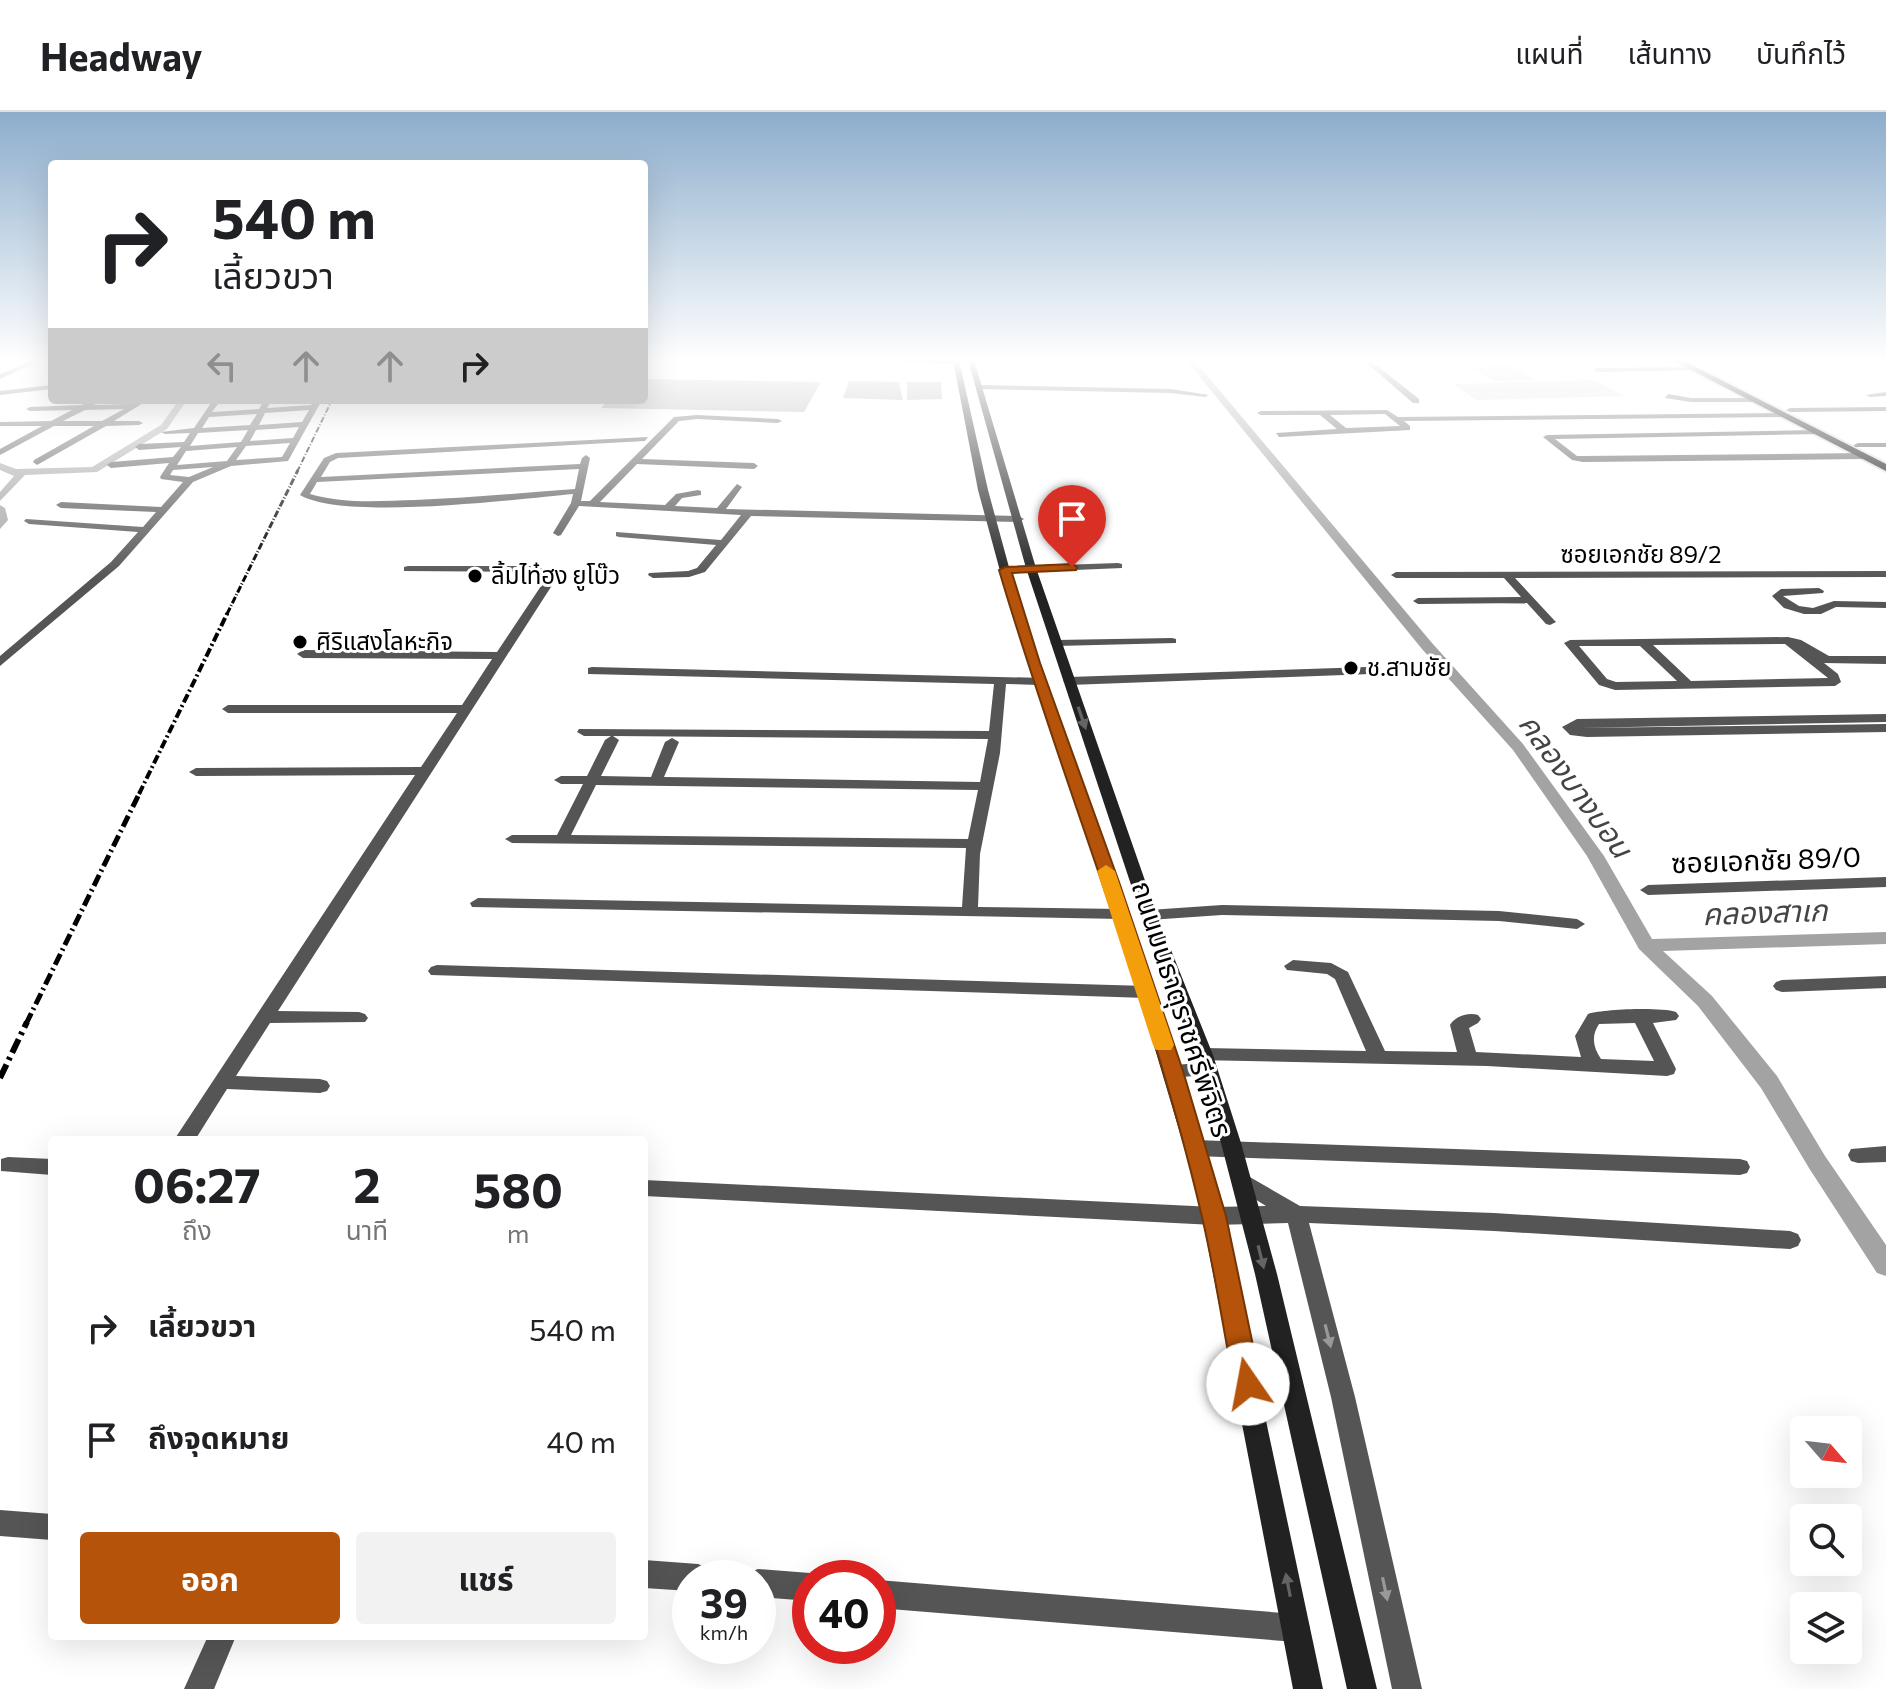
<!DOCTYPE html>
<html lang="th">
<head>
<meta charset="utf-8">
<style>
  :root { --surface:#fff; --page:#f2f2f2; --text:#202124; --muted:#757577; --line:#e0e0e0; --accent:#b45309 }
  body { margin:0; font-family:Commissioner,"Noto Sans Thai",sans-serif; background:var(--page); color:var(--text); height:100vh; display:flex; flex-direction:column; font-size:30px; white-space:nowrap }
  * { box-sizing:border-box; margin:0 }
  p { font-size:26px; color:var(--muted) }
  .icon { flex:none; width:44px; height:44px; fill:none; stroke:currentColor; stroke-width:2; stroke-linecap:round; stroke-linejoin:round }
  .map { position:relative; flex:1; overflow:hidden }
  .panel { position:absolute; left:48px; top:1024px; width:600px; height:504px; display:flex; flex-direction:column; background:var(--surface); border-radius:8px; box-shadow:0 8px 32px #0002 }
  .panel>* { flex:none }
  .guide { position:absolute; left:48px; top:48px; width:600px; height:244px; border-radius:8px; box-shadow:0 8px 32px #0002; background:#fff; color:var(--text); overflow:hidden }
  .needle { width:52px; rotate:118deg }
  .buttons { position:absolute; left:1790px; top:1304px; display:grid; gap:16px }
  .buttons a { display:grid; place-items:center; width:72px; height:72px; border-radius:8px; background:var(--surface); box-shadow:0 8px 32px #0002; font-size:40px }
  .speed { position:absolute; left:672px; top:1448px; display:flex; gap:16px; font-size:40px; font-weight:700; text-align:center }
  .speed>* { display:grid; place-content:center; width:104px; height:104px; border-radius:50%; background:var(--surface); box-shadow:0 8px 32px #0002; line-height:1 }
  .speed small { font-size:20px; font-weight:400 }
  .speed .limit { border:12px solid #d22; background:#fff; color:#111 }
  .pin { position:absolute; display:grid; place-items:center; width:68px; height:68px; color:#fff; margin:-82px -34px; border-radius:50% 50% 50% 0; rotate:-45deg; box-shadow:0 0 8px #0007 }
  .pin .icon { rotate:45deg }
  .me { position:absolute; width:88px; margin:-44px; rotate:348deg; stroke-linejoin:round; filter:drop-shadow(0 0 6px #0008) }
  .turn { display:flex; align-items:center; gap:28px; height:168px; padding:0 32px; font-size:36px }
  .turn .icon { width:104px; height:104px; stroke-width:2.5 }
  .turn b { display:block; font-size:56px; line-height:68px }
  .lanes { display:flex; align-items:center; height:76px; padding:0 32px; background:#0003; justify-content:center; gap:40px; direction:ltr }
  .lanes .off { opacity:.35 }
  .eta { display:flex; justify-content:space-evenly; align-items:center; height:136px; text-align:center }
  .eta b { font-size:48px; font-weight:700; line-height:56px }
  .button { display:flex; gap:16px; margin-top:auto; padding:16px 32px }
  .button a { flex:1; height:92px; border-radius:8px; background:var(--accent); color:#fff; font-size:32px; font-weight:700; line-height:92px; text-align:center }
  .button a+a { background:var(--page); color:var(--text) }
  ul { padding:0; list-style:none }
  li { display:flex; align-items:center; gap:24px; height:112px; padding:0 32px }
  li div { flex:1 }
  li b { display:block; font-size:30px }
  li em { font-style:normal }
  header { display:flex; align-items:center; gap:48px; box-sizing:border-box; height:112px; padding:0 40px; background:var(--surface); border-bottom:2px solid var(--line) }
  header strong { font-size:38px }
  nav { display:flex; gap:44px; margin-inline-start:auto; font-size:28px }
  .map>svg:first-child { display:block }
  .green { fill:#dcdcdc }
  .water { fill:#a3a3a3 }
  .lines { fill:none; stroke-linecap:round; stroke-linejoin:round }
  .canal { fill:#a3a3a3; fill-rule:evenodd }
  .primary-casing { stroke:#dbdbdb; stroke-width:4 }
  .street { fill:#555; fill-rule:evenodd }
  .secondary { fill:#222; fill-rule:evenodd }
  .primary { fill:#000; fill-rule:evenodd }
  .rail-far4 { stroke:#000; stroke-width:2; stroke-dasharray:6 2 1 2; stroke-linecap:butt }
  .rail-far3 { stroke:#000; stroke-width:3; stroke-dasharray:7 2 1 2; stroke-linecap:butt }
  .rail-far2 { stroke:#000; stroke-width:4; stroke-dasharray:9 3 2 3; stroke-linecap:butt }
  .rail-far1 { stroke:#000; stroke-width:5; stroke-dasharray:12 4 2 4; stroke-linecap:butt }
  .rail { stroke:#000; stroke-width:6; stroke-dasharray:15 5 3 5; stroke-linecap:butt }
  .oneway { fill:#646464 }
  .oneway2 { fill:#999 }
  .route { fill:#b45309; stroke:#753606; stroke-width:2 }
  .slow { fill:#f59e0b }
  .poi-dot { fill:#000; stroke:#fff; stroke-width:3 }
  .labels { text-anchor:middle; stroke-width:6; stroke-linejoin:round; paint-order:stroke }
  .far-street-label { font-size:24px; fill:#000; stroke:#fff }
  .far-poi-label { font-size:24px; fill:#000; stroke:#fff; text-anchor:start }
  .street-label { font-size:28px; fill:#000; stroke:#fff }
  .water-label { font-size:30px; font-style:italic; fill:#444; stroke:#fff }
</style>
</head>
<body>
<header>
<strong>Headway</strong>
<nav><a>แผนที่</a><a>เส้นทาง</a><a>บันทึกไว้</a></nav>
</header>
<div class="map">
<svg width="1886" height="1577" viewBox="0 0 1886 1577">
  <rect width="100%" height="100%" fill="#fff"/>
  <path class="green" d="M1509,253L1535,268L1494,269L1469,254Z
    M1595,268L1624,284L1476,288L1453,272Z"/>
  <path class="water" d="M644,267L821,270L804,300L601,296L609,288H644Z
    M849,269L899,270L903,288L843,286Z
    M907,270H941L942,287L907,288Z"/>
  <g class="lines">
    <path class="canal" d="M1186,248H1194L1432,531L1523,632L1604,744L1652,827L1886,820V832L1663,839L1712,884L1777,964L1825,1044L1886,1133V1164L1877,1161L1809,1056L1761,976L1698,894L1639,837L1587,744L1513,638L1422,537Z
      M179,288H187L167,317L97,360L25,363L0,389V380L14,364L0,358V351L16,357L92,355L161,313Z
      M0,393L5,396L8,408L0,417Z"/>
    <g class="primary-casing">
      <path id="primary" d="M1672,248H1682L1886,352V359Z"/>
    </g>
    <path class="street" d="M33,248H41L0,267V262Z
      M803,248H931L959,250L956,252Z
      M1363,248H1370L1419,287V291H1413Z
      M1695,255L1697,258L1597,260L1593,258L1597,256Z
      M52,273V277L0,283V279Z
      M982,273L1171,277L1209,283L1205,285L1171,281L979,277Z
      M1886,280V284L1870,285L1866,283Z
      M1668,282L1691,286H1755L1759,288L1755,290H1691L1665,286Z
      M91,288H101L94,293L132,292L139,288H148L114,309H139L143,311L139,313L106,314L37,353L33,350L34,348L94,314H54L0,343V337L42,314H0V310L51,309L72,298L30,299L26,297L30,295L82,293ZM124,297L102,309H63L85,298Z
      M213,288H221L212,300L259,297L264,288H272L267,296L311,293L314,288H322L288,349L231,354L193,370L119,454L0,554V544L111,450L138,420L29,412L24,409L26,407L143,415L156,400L61,396L56,393L61,390L161,395L183,370L161,367L160,365L169,351L111,356L107,353L111,350L173,345L181,335L139,338L135,335L139,332L184,330L190,321L165,322L161,320L194,316ZM309,298L302,310L259,313L265,301ZM257,302L250,313L202,316L209,305ZM299,315L293,326L250,329L256,318ZM248,318L241,330L190,334L198,321ZM290,331L282,345L236,348L246,334ZM237,335L227,349L177,353L186,339ZM213,355L189,365L170,363L173,358Z
      M1886,295V299L1790,300L1786,298L1790,296Z
      M1387,298L1398,305L1784,301L1788,303L1784,305L1404,309L1410,314V318L1279,325L1276,321L1337,317L1320,303H1261L1257,301L1261,299ZM1385,302L1400,314L1346,316L1330,303Z
      M697,303L778,307L782,309L778,311L697,307L679,309L642,347L754,351L758,354L754,357L637,352L600,390L665,393L676,382L698,378L701,379V383L682,386L675,394L717,396L737,372L742,375L726,397L1019,404L1024,407L1019,410L751,404L705,460L689,465L653,466L648,463L649,461L688,459L697,456L716,433L619,425L616,424V420L721,428L741,403L579,394L561,423L558,424L553,421L571,391L573,382C518,387 343,409 300,383L324,346L336,341L648,325L645,329L338,346L330,350L321,365L580,352L582,346L586,343L590,346L581,389H590L674,305ZM579,357L575,377C521,381 468,386 415,388C380,389 344,392 310,382L317,370Z
      M1816,318L1819,322L1555,327L1577,344H1583L1862,341L1866,344L1862,347L1583,350L1572,348L1543,325L1547,323Z
      M1858,331H1886V335H1855L1854,333Z
      M1118,451L1122,452V456L1005,461L1000,458L1005,455Z
      M408,454H537L558,464L278,899L359,900L365,902L368,906L365,910L270,911L236,964L320,967L327,969L330,974L327,979L320,981L227,977L195,1028H174L415,663L196,664L189,660L196,656L421,655L457,601H228L222,597L228,593H462L492,547L303,546L297,542L303,538L497,540L547,465L535,460L404,459V455Z
      M1886,459V465L1515,466L1554,508L1556,510L1550,513L1546,512L1527,491L1418,492L1413,489L1418,486L1521,485L1504,466H1396L1391,463L1396,460Z
      M1819,476L1824,479L1823,481L1783,484L1799,494L1813,496L1834,489L1886,490V496L1836,495L1821,502H1804L1784,496L1772,484L1781,477Z
      M1788,525L1801,528L1829,544H1886V552L1824,551L1838,562L1841,570L1835,574L1615,578L1599,573L1564,531L1570,528ZM1785,532L1828,566L1691,569L1653,533ZM1579,534H1640L1677,569L1616,570L1607,567Z
      M1172,526L1176,527V531L1056,534L1050,531L1056,528Z
      M592,555L1043,566L1045,569L1039,573L1006,572L1000,641L980,742L978,795L1121,797L1129,802L1121,807L472,795L470,791L478,786L962,795L966,736L512,731L505,727L512,723H557L583,672H561L554,668L561,664H587L605,628L611,624H584L577,620L579,617L989,619L994,572L588,562V556ZM613,624L988,627L980,670L664,665L679,630L672,626L665,630L651,665L601,664L619,628ZM596,673L978,678L968,727L571,723Z
      M1367,555L1373,559L1371,562L1069,573L1063,569L1069,565Z
      M1886,602V610L1578,616L1886,612V620L1587,625L1570,623L1562,615L1577,607Z
      M1886,765V775L1648,783L1640,778L1648,773Z
      M1222,793L1499,799L1577,807L1585,812L1577,817L1499,809L1222,803L1149,808L1141,803L1149,798Z
      M1293,848L1331,851L1348,860L1385,939L1457,940L1450,913C1455,904 1469,900 1478,903L1481,907L1478,911L1469,916L1476,940L1581,945L1575,924L1588,902C1605,897 1660,895 1676,900L1679,904L1676,908L1653,911L1676,957L1674,962L1667,964L1487,954L1197,948L1195,943L1197,938L1204,936L1366,939L1335,867L1327,862L1287,858L1284,854ZM1635,911L1654,949L1601,947C1593,935 1591,924 1599,912Z
      M437,853L1147,874L1153,876L1156,880L1153,884L1147,886L431,863L428,859L431,855Z
      M1886,864V876L1782,880L1776,878L1773,874L1776,870L1782,868Z
      M1208,950L1215,952L1217,957L1215,962L1172,966L1165,964L1163,959L1165,954Z
      M1195,1028L1740,1047L1747,1049L1750,1055L1747,1061L1740,1063L1195,1044L1188,1042L1185,1036L1188,1030Z
      M1886,1034V1050L1858,1051L1851,1049L1848,1043L1851,1037Z
      M8,1045L52,1047V1063L1,1059V1047Z
      M1241,1060L1300,1094L1494,1101L1790,1119L1798,1122L1801,1128L1798,1134L1790,1137L1494,1119L1309,1111L1355,1285L1422,1577H1392L1331,1285L1288,1111L1214,1113L644,1084V1068L1214,1095L1266,1094L1234,1074L1231,1068L1234,1062Z
      M0,1398L52,1402V1428L0,1424Z
      M644,1448L698,1452L708,1456L712,1466H690V1479L644,1476Z
      M758,1457L810,1461L820,1466H810V1489L758,1485V1466H746L748,1461Z
      M878,1468L1296,1502L1306,1506L1310,1516L1306,1526L1296,1530L878,1496Z
      M208,1524H236L214,1577H184Z"/>
    <path class="secondary" d="M953,248H959L988,378L1016,481L1156,880L1217,1078L1323,1577H1293L1197,1078L1138,880L1006,481L978,378Z
      M968,248H974L1036,456L1157,803L1213,943L1241,1031L1277,1162L1377,1577H1347L1255,1162L1221,1031L1195,943L1141,803L1026,456Z"/>
    <use href="#primary" class="primary"/>
    <path class="rail-far4" d="M297,360L332,288"/>
    <path class="rail-far3" d="M227,502L298,358"/>
    <path class="rail-far2" d="M139,682L228,500"/>
    <path class="rail-far1" d="M26,912L140,680"/>
    <path class="rail" d="M0,966L27,910"/>
  </g>
  <defs><path id="oneway-solid" d="M-6-.8H1V-3.2L6.5 0L1 3.2V.8H-6Z" transform="scale(2)"/></defs>
  <g class="oneway">
    <use href="#oneway-solid" transform="translate(1082 606) rotate(71)"/>
    <use href="#oneway-solid" transform="translate(1261 1145) rotate(76)"/>
    <use href="#oneway-solid" transform="translate(1288 1473) rotate(-101)"/>
  </g>
  <g class="oneway2">
    <use href="#oneway-solid" transform="translate(1328 1224) rotate(76)"/>
    <use href="#oneway-solid" transform="translate(1385 1477) rotate(78)"/>
  </g>
  <linearGradient id="sky" x2="0" y2="1"><stop stop-color="#8cadcc"/><stop offset="0.53" stop-color="#fff"/><stop offset="1" stop-color="#fff" stop-opacity="0"/></linearGradient>
  <rect width="1886" height="468" fill="url(#sky)"/>
  <path class="route" d="M1072,452L1077,455L1076,458L1012,461L1040,551L1119,770L1183,959L1226,1104L1261,1272L1257,1281L1248,1284L1238,1281L1234,1272C1223,1216 1215,1160 1202,1105C1151,885 1063,675 999,458L1005,455Z"/>
  <path class="slow" d="M1106,753L1115,759L1174,933L1171,938H1156L1153,933L1097,759Z"/>
  <g class="poi-dot">
    <circle cx="475" cy="464" r="8"/>
    <circle cx="300" cy="530" r="8"/>
    <circle cx="1351" cy="556" r="8"/>
  </g>
  <g class="labels">
    <g class="far-street-label">
      <text x="1641" y="451">ซอยเอกชัย 89/2</text>
    </g>
    <g class="far-poi-label">
      <text x="491" y="472">ลิ้มไท๋ฮง ยูโบ๊ว</text>
      <text x="316" y="538">ศิริแสงโลหะกิจ</text>
      <text x="1367" y="564">ช.สามชัย</text>
    </g>
    <g class="street-label">
      <text transform="translate(1766 748) rotate(-2)" y="10">ซอยเอกชัย 89/0</text>
      <text transform="translate(1182 897) rotate(72)" y="10">ถนนมนธาตุราชศรีพิจิตร</text>
    </g>
    <g class="water-label">
      <text transform="translate(1575 674) rotate(54)" y="10">คลองบางบอน</text>
      <text transform="translate(1765 801) rotate(-2)" y="10">คลองสาเก</text>
    </g>
  </g>
</svg>
<div class="buttons">
<a><svg class="needle" viewBox="-14 -14 28 28"><path d="M0-13l5 13h-10z" fill="#e53935"/><path d="M0 13l5-13h-10z" fill="#757577"/></svg></a>
<a><svg class="icon" aria-label="search" viewBox="0 0 24 24"><circle cx="10" cy="10" r="6"/><path d="M15 15l6 6"/></svg></a>
<a><svg class="icon" aria-label="layers" viewBox="0 0 24 24"><path d="M12 4l9 5-9 5-9-5zM3 14l9 5 9-5"/></svg></a>
</div>
<div class="speed"><div>39<small>km/h</small></div><div class="limit">40</div></div>
<div class="pin" style="left:1072px;top:455px;background:#d93025"><svg class="icon" aria-label="arrive" viewBox="0 0 24 24"><path d="M6 21V4h12l-3 4 3 4H6"/></svg></div>
<svg class="me" style="left:1248px;top:1272px" viewBox="-20 -20 40 40"><circle r="19" fill="#fff"/><path d="M0-13L10 11 0 6-10 11z" fill="#b45309"/></svg>
<div class="guide">
<div class="turn"><svg class="icon" aria-label="right" viewBox="0 0 24 24"><path d="M7 20v-9h11M14 6l5 5-5 5"/></svg><div><b>540 m</b>เลี้ยวขวา</div></div>
<div class="lanes"><svg class="icon off" aria-label="left" viewBox="0 0 24 24"><path d="M17 20v-9H6M10 6l-5 5 5 5"/></svg><svg class="icon off" aria-label="ahead" viewBox="0 0 24 24"><path d="M12 20V5M6 11l6-6 6 6"/></svg><svg class="icon off" aria-label="ahead" viewBox="0 0 24 24"><path d="M12 20V5M6 11l6-6 6 6"/></svg><svg class="icon" aria-label="right" viewBox="0 0 24 24"><path d="M7 20v-9h11M14 6l5 5-5 5"/></svg></div>
</div>
<section class="panel">
<div class="eta">
<div><b>06:27</b><p>ถึง</p></div>
<div><b>2</b><p>นาที</p></div>
<div><b>580</b><p>m</p></div>
</div>
<ul>
<li><svg class="icon" aria-label="right" viewBox="0 0 24 24"><path d="M7 20v-9h11M14 6l5 5-5 5"/></svg><div><b>เลี้ยวขวา</b></div><em>540 m</em></li>
<li><svg class="icon" aria-label="arrive" viewBox="0 0 24 24"><path d="M6 21V4h12l-3 4 3 4H6"/></svg><div><b>ถึงจุดหมาย</b></div><em>40 m</em></li>
</ul>
<div class="button"><a>ออก</a><a>แชร์</a></div>
</section>
</div>
</body>
</html>
